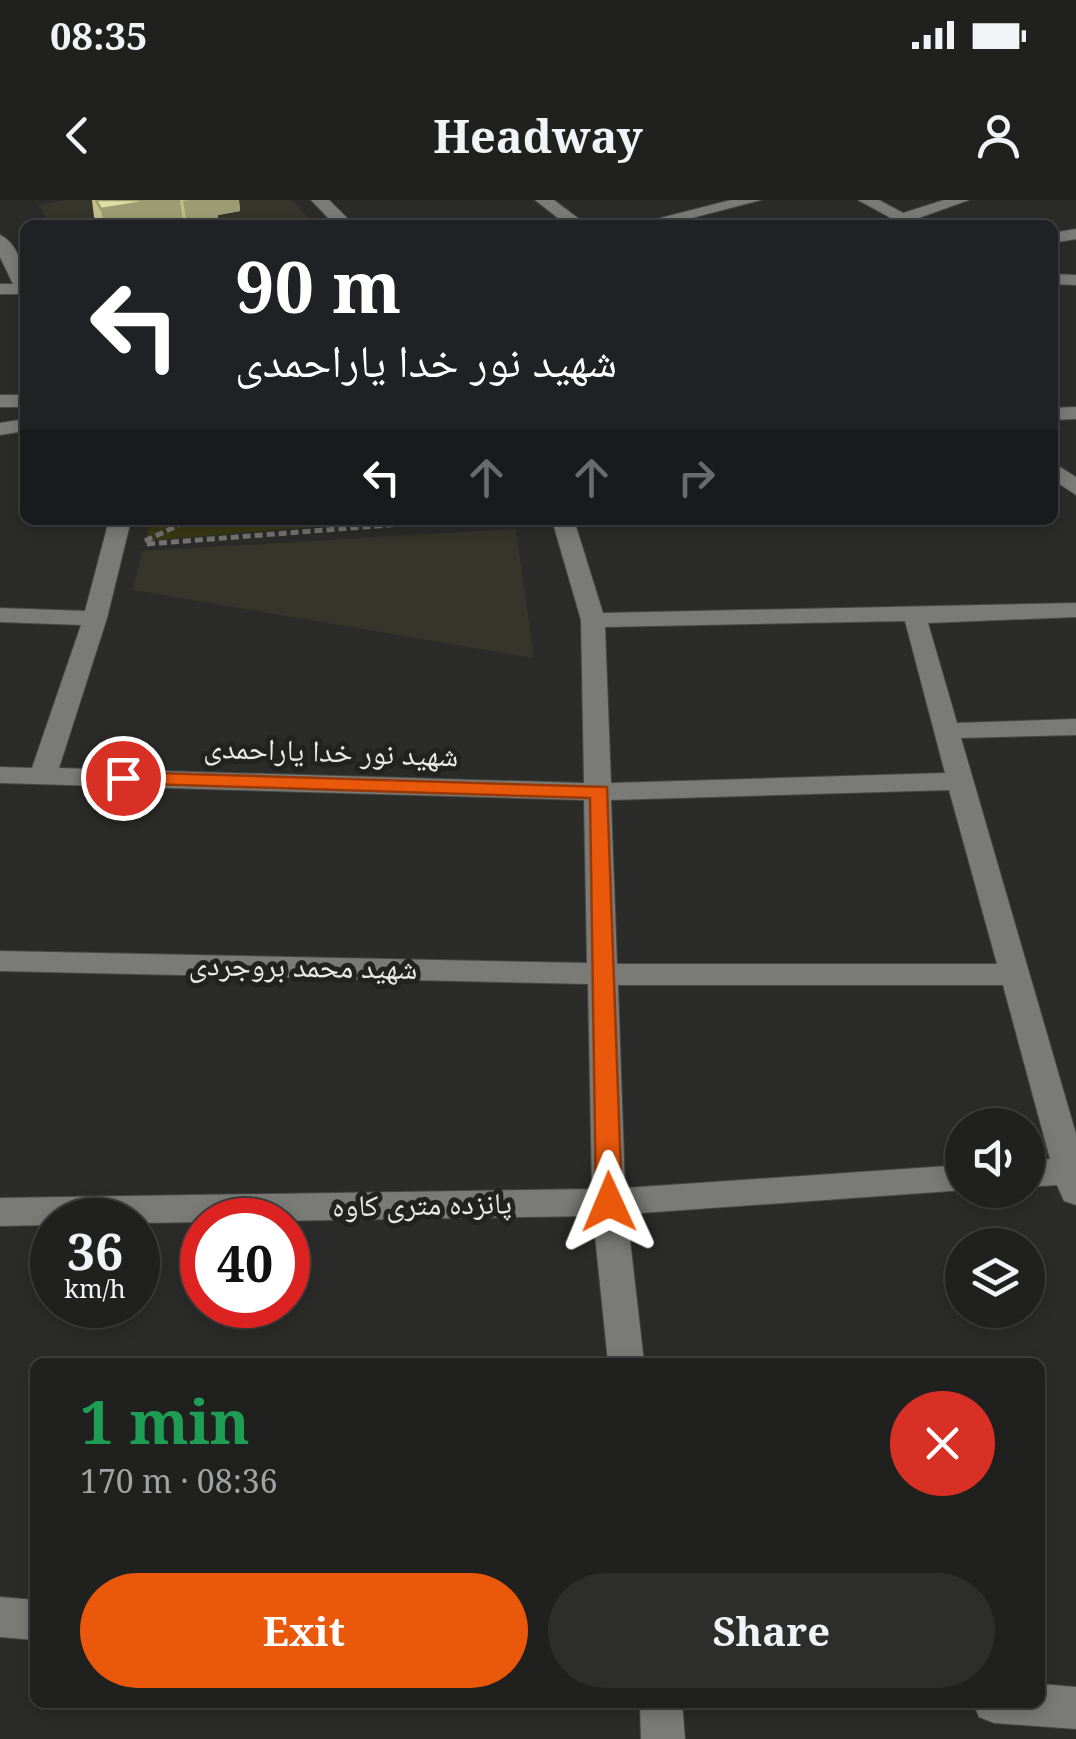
<!DOCTYPE html>
<html lang="en">
<head>
<meta charset="utf-8">
<style>
  :root { --surface:#20211f; --page:#2d2e2c; --text:#f1f3f6; --muted:#a2a3a4; --line:#3d3e3d; --accent:#ea580c }
  body { margin:0; font-family:"Noto Serif","Noto Naskh Arabic",serif; background:var(--page); color:var(--text); height:100vh; display:flex; flex-direction:column; font-size:38px; white-space:nowrap }
  * { box-sizing:border-box; margin:0 }
  p { font-size:32px; color:var(--muted) }
  .icon { flex:none; width:55px; height:55px; fill:none; stroke:currentColor; stroke-width:2; stroke-linecap:round; stroke-linejoin:round }
  .map { position:relative; flex:1; overflow:hidden }
  .sheet { position:absolute; left:30px; top:1158px; width:1015px; height:350px; display:flex; flex-direction:column; background:var(--surface); border-radius:15px; box-shadow:0 5px 15px #0003,0 0 0 2px var(--line) }
  .sheet>* { flex:none }
  .top-card { position:absolute; left:20px; top:20px; width:1038px; height:305px; border-radius:15px; box-shadow:0 5px 15px #0003,0 0 0 2px var(--line); background:#202124; color:#fff; overflow:hidden }
  .tools { position:absolute; left:945px; top:908px; display:grid; gap:20px }
  .tools a { display:grid; place-items:center; width:100px; height:100px; border-radius:50%; background:var(--surface); box-shadow:0 5px 15px #0003,0 0 0 2px var(--line); font-size:50px }
  .speed { position:absolute; left:30px; top:998px; display:flex; gap:20px; font-size:50px; font-weight:700; text-align:center }
  .speed>* { display:grid; place-content:center; width:130px; height:130px; border-radius:50%; background:var(--surface); box-shadow:0 5px 15px #0003,0 0 0 2px var(--line); line-height:1 }
  .speed small { font-size:25px; font-weight:400 }
  .speed .limit { border:15px solid #d22; background:#fff; color:#111 }
  .pin { position:absolute; display:grid; place-items:center; width:85px; height:85px; color:#fff; margin:-42px; border:5px solid #fff; border-radius:50%; box-shadow:0 2px 10px #0007 }
  .me { position:absolute; width:110px; margin:-55px; rotate:359deg; stroke-linejoin:round; filter:drop-shadow(0 0 8px #0008) }
  .turn { display:flex; align-items:center; gap:35px; height:210px; padding:0 50px; font-size:45px }
  .turn .icon { width:130px; height:130px; stroke-width:2.5 }
  .turn b { display:block; font-size:70px; line-height:85px }
  .lanes { display:flex; align-items:center; height:95px; padding:0 50px; background:#0003; justify-content:center; gap:50px; direction:ltr }
  .lanes .off { opacity:.35 }
  .round { display:grid; place-items:center; flex:none; width:105px; height:105px; border-radius:52px; background:var(--page) }
  .summary { display:flex; align-items:center; justify-content:space-between; height:170px; padding:0 50px }
  h1 { font-size:60px; font-weight:700; line-height:75px; color:#1e9e55 }
  .action { display:flex; gap:20px; margin-top:auto; padding:20px 50px }
  .action a { flex:1; height:115px; border-radius:60px; background:var(--accent); color:#fff; font-size:40px; font-weight:700; line-height:115px; text-align:center }
  .action a+a { background:var(--page); color:var(--text) }
  .status { display:flex; justify-content:space-between; align-items:center; height:70px; padding:0 50px; background:var(--surface); direction:ltr }
  .status svg { height:28px; fill:currentColor }
  header { display:flex; justify-content:space-between; align-items:center; height:130px; padding:0 50px; background:var(--surface); font-size:45px; font-weight:700 }
  .map>svg:first-child { display:block }
  .built { fill:#35352c }
  .green { fill:#393916 }
  .lines { fill:none; stroke-linecap:round; stroke-linejoin:round }
  .minor-casing { stroke:#474745; stroke-width:2 }
  .path { stroke:#737371; stroke-width:5; stroke-dasharray:8 4; stroke-linecap:butt }
  .minor { fill:#7a7a77; fill-rule:evenodd }
  .wall { fill:#bfc08c }
  .shaded-wall { fill:#9b9c72 }
  .building { fill:#dedfa3; stroke:#9b9c72; stroke-width:2.5 }
  .route { fill:#ea580c; stroke:#983908; stroke-width:2.5 }
  .labels { text-anchor:middle; stroke-width:10; stroke-linejoin:round; paint-order:stroke }
  .street-label { font-size:30px; fill:#eaeae8; stroke:#22221f }
</style>
</head>
<body>
<div class="status"><b>08:35</b><svg viewBox="0 0 49 12"><path d="M0 12V9h3v3zM5 12V6h3v6zM10 12V3h3v9zM15 12V0h3v12zM26 1h20v11H26zM47 4h2v5h-2z"/></svg></div>
<header><svg class="icon" aria-label="back" viewBox="0 0 24 24"><path d="M15 5l-7 7 7 7"/></svg>Headway<svg class="icon" aria-label="person" viewBox="0 0 24 24"><circle cx="12" cy="8" r="4"/><path d="M4 21q1-7 8-7t8 7"/></svg></header>
<div class="map">
<svg width="1076" height="1539" viewBox="0 0 1076 1539">
  <rect width="100%" height="100%" fill="#2b2c29"/>
  <path class="built" d="M66,0H292L315,25H51L38,5Z
    M516,329L534,458L133,390L142,351Z"/>
  <path class="green" d="M149,320H395L146,341Z"/>
  <g class="lines">
    <g class="minor-casing">
      <path id="minor" d="M311,0H329L354,25H335Z
        M535,0H554L587,25H567Z
        M731,0H761L665,25H633Z
        M858,0H879L903,13L944,0H969L902,24Z
        M1076,29V39L1052,43V33Z
        M0,35C20,44 25,74 25,94H0V84H13L0,57Z
        M1052,74L1076,75V85L1052,84Z
        M0,195H25V207H0Z
        M1076,207V219L1052,220V208Z
        M25,219V231L0,235V223Z
        M1052,262L1076,277V295L1052,279Z
        M109,320H131L107,418L59,568L584,583L581,420L552,320H574L603,413L1076,403V417L928,423L957,523L1076,519V535L961,538L1076,934V1005L1064,1001L1057,985L1028,987V961L1050,959L1003,785H618L625,988L962,965L965,990L627,1014L644,1162H608L593,1016L138,1023V1020H52V1025L0,1026V998L592,989L588,784L0,771V751L587,763L584,600L0,583V567L32,568L81,425L0,422V408L85,411ZM905,421L945,573L611,583L605,427ZM949,590L997,764H617L611,600Z
        M0,1397L35,1400V1440L0,1437Z
        M1040,1484L1076,1487V1529L994,1523L979,1517L973,1502H1040Z
        M640,1502H682L685,1539H641Z"/>
    </g>
    <path class="path" d="M145,341L189,320
      M147,344L453,320"/>
    <use href="#minor" class="minor"/>
  </g>
  <path class="wall" d="M92,0H239L240,11L218,15V21L194,25H186L183,21L161,25H100L94,17Z"/>
  <path class="shaded-wall" d="M156,0H180L183,21L161,25H104L101,9Z
    M190,0H239L240,11L218,15V21L187,25L183,1Z"/>
  <path class="building" d="M96,0H156L101,9Z"/>
  <path class="route" d="M123,572L607,587L622,1002L618,1009H600L596,1002L590,598L116,583V574Z"/>
  <g class="labels">
    <g class="street-label">
      <text transform="translate(331 552) rotate(2)" y="10">شهید نور خدا یاراحمدی</text>
      <text transform="translate(303 767) rotate(1)" y="10">شهید محمد بروجردی</text>
      <text transform="translate(422 1005) rotate(-1)" y="10">پانزده متری کاوه</text>
    </g>
  </g>
</svg>
<div class="tools">
<a><svg class="icon" aria-label="sound" viewBox="0 0 24 24"><path d="M4 9h4l5-4v14l-5-4H4zM17 9q2 3 0 6"/></svg></a>
<a><svg class="icon" aria-label="layers" viewBox="0 0 24 24"><path d="M12 4l9 5-9 5-9-5zM3 14l9 5 9-5"/></svg></a>
</div>
<div class="speed"><div>36<small>km/h</small></div><div class="limit">40</div></div>
<div class="pin" style="left:123px;top:578px;background:#d93025"><svg class="icon" aria-label="arrive" viewBox="0 0 24 24"><path d="M6 21V4h12l-3 4 3 4H6"/></svg></div>
<svg class="me" style="left:609px;top:1002px" viewBox="-20 -20 40 40"><path d="M0-17L14 15 0 8-14 15z" fill="#ea580c" stroke="#fff" stroke-width="4"/></svg>
<div class="top-card">
<div class="turn"><svg class="icon" aria-label="left" viewBox="0 0 24 24"><path d="M17 20v-9H6M10 6l-5 5 5 5"/></svg><div><b>90 m</b>شهید نور خدا یاراحمدی</div></div>
<div class="lanes"><svg class="icon" aria-label="left" viewBox="0 0 24 24"><path d="M17 20v-9H6M10 6l-5 5 5 5"/></svg><svg class="icon off" aria-label="ahead" viewBox="0 0 24 24"><path d="M12 20V5M6 11l6-6 6 6"/></svg><svg class="icon off" aria-label="ahead" viewBox="0 0 24 24"><path d="M12 20V5M6 11l6-6 6 6"/></svg><svg class="icon off" aria-label="right" viewBox="0 0 24 24"><path d="M7 20v-9h11M14 6l5 5-5 5"/></svg></div>
</div>
<section class="sheet">
<div class="summary"><div><h1>1 min</h1><p>170 m · 08:36</p></div><a class="round" style="background:#d93025;color:#fff"><svg class="icon" aria-label="close" viewBox="0 0 24 24"><path d="M6 6l12 12M18 6L6 18"/></svg></a></div>
<div class="action"><a>Exit</a><a>Share</a></div>
</section>
</div>
</body>
</html>
